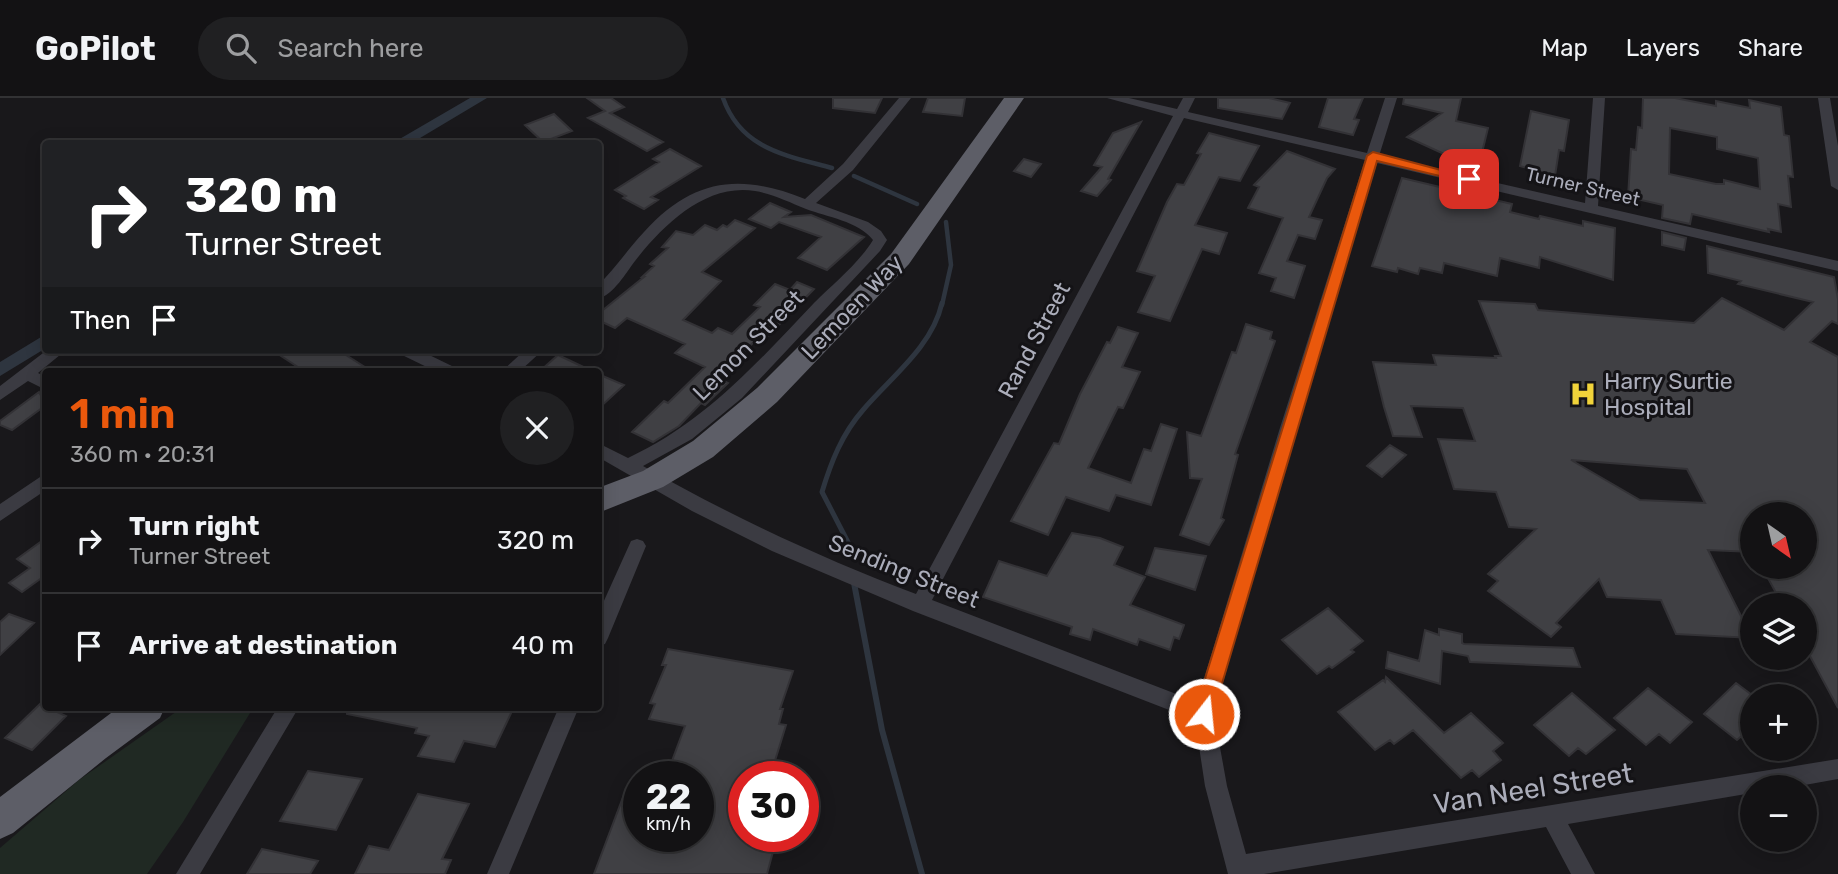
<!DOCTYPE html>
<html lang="en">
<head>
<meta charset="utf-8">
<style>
  :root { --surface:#131214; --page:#202022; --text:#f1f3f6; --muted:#9d9ea0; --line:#323234; --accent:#ea580c }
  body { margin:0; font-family:Rubik,sans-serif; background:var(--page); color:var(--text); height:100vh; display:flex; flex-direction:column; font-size:26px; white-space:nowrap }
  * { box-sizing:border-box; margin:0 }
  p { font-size:23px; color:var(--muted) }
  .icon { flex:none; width:38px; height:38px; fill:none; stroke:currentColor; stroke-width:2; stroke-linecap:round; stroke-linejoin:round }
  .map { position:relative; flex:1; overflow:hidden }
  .drawer { position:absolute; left:42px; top:270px; width:560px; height:343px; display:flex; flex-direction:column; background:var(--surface); border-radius:7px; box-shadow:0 4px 18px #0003,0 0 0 2px var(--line) }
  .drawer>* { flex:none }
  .guide { position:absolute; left:42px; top:42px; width:560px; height:214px; border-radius:7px; box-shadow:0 4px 18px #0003,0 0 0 2px var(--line); background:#202124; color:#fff; overflow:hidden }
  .needle { width:46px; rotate:146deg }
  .controls { position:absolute; left:1740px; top:404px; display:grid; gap:14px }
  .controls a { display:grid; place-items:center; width:77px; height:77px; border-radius:50%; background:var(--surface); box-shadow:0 4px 18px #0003,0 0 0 2px var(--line); font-size:35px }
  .speed { position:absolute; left:623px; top:663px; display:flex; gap:14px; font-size:35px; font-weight:700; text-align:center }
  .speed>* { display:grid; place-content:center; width:91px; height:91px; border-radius:50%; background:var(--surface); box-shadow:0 4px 18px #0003,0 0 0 2px var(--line); line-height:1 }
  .speed small { font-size:18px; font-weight:400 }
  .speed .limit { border:10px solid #d22; background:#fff; color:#111 }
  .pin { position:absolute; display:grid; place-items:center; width:60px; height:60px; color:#fff; margin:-30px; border-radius:14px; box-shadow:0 4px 10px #0006 }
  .me { position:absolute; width:77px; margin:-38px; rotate:16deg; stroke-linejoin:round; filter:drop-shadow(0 0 5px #0008) }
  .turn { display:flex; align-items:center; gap:24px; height:147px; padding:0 28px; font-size:32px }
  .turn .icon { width:91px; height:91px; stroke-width:2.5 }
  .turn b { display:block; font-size:49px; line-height:60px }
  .then { display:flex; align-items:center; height:66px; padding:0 28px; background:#0003; gap:14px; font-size:26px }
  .round { display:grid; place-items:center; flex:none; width:74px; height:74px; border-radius:37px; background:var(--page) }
  .overview { display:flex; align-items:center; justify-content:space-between; height:119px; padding:0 28px }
  h1 { font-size:42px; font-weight:600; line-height:52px; color:var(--accent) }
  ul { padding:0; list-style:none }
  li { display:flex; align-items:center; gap:21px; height:105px; padding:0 28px; border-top:2px solid var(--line) }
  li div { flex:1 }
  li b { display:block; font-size:26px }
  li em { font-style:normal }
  header { display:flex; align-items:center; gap:42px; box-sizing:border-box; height:98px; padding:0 35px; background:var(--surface); border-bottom:2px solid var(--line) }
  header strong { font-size:33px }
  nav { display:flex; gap:38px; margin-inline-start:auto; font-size:24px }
  .search { width:490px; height:63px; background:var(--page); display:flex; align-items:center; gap:18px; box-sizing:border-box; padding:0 24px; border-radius:38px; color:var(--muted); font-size:26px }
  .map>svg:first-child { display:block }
  .green { fill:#202923 }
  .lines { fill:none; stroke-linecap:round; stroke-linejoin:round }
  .stream-far2 { stroke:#2e353f; stroke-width:4.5 }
  .stream-far1 { stroke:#2e353f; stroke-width:5 }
  .stream { stroke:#2e353f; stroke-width:6 }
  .canal { fill:#2e353f; fill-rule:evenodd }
  .building { fill:#404044; stroke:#333236; stroke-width:2; fill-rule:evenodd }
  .minor { fill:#3b3b42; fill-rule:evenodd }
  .trunk { fill:#5d5e67; fill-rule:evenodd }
  .route { fill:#ea580c; stroke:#983908; stroke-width:2 }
  .labels { text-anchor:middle; stroke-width:6; stroke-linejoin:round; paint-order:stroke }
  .far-street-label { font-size:19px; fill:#abadba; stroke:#141316 }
  .street-label { font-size:23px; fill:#abadba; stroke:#141316 }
  .poi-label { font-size:23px; fill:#abadba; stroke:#141316; text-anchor:start }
  .near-street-label { font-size:28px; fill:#abadba; stroke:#141316 }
</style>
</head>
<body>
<header>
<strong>GoPilot</strong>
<div class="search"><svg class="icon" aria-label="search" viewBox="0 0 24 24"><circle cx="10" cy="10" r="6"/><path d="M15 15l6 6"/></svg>Search here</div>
<nav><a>Map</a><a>Layers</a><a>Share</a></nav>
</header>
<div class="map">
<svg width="1838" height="776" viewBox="0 0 1838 776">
  <rect width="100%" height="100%" fill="#19181b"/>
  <path class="green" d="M183,609H226L250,615L183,724L147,776H0V750L79,682Z"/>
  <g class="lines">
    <path class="stream-far2" d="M723,0C741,51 785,57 832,70
      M854,78L917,106
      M942,207L951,167L946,124"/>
    <path class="stream-far1" d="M852,452L822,394C831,364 842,336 863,312C891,279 932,249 942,205"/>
    <path class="stream" d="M854,485L882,632L922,776"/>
    <path class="canal" d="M470,0H487L410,46H391Z
      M46,236V250L0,278V264Z"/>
  </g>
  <path class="building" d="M587,0H611L624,9L610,15L663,44L647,53L588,20L605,13Z
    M833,0H882L875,15L833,10Z
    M928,0H965L962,18L923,14Z
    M1218,0H1269L1290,5L1282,21L1218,10Z
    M1328,0H1363L1354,21L1359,22L1353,37L1319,29Z
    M1404,0H1461L1456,23L1488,30L1479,67L1455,61L1407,39L1442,15L1403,6Z
    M1643,0H1675L1716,8V3L1750,10L1749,2L1781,9L1784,37L1789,38L1793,79L1788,78L1791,109L1778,106L1781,134L1768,131L1769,134L1692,116L1690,126L1662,120L1663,107L1628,99L1631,51L1636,52L1638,29L1642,30ZM1670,30L1717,39V51L1758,60L1760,91L1724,82V86H1716L1669,76Z
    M1531,13L1569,22L1564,53L1559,52L1555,78L1520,68Z
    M554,16L572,33L543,44L525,27Z
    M1141,24L1108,81L1111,82L1097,98L1081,93L1102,69L1094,67L1113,35Z
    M1209,35L1259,48L1240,83L1219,79L1195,127L1227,135L1219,156L1202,151L1170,223L1138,214L1155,178L1137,173L1167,104L1177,86L1184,87L1201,56L1197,55Z
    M670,51L701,68L651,99L658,102L644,111L623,100L626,98L615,92L659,64L653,61Z
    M1287,53L1335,71L1327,80L1309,119L1322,122L1315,141L1298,137L1287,163L1305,168L1294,200L1271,193L1276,180L1259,175L1283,120L1248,110L1259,89L1254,87Z
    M1024,61L1041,66L1031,79L1014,73Z
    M1402,80L1512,106L1510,114L1539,121L1540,118L1583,128V123L1615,130L1613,182L1540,159L1539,170L1500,160L1497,178L1444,165L1442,175L1420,170L1418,176L1398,170L1397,174L1372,168Z
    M770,105L791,114L784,119L811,117L864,139L827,172L798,160L821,139L779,124L771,130L749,121Z
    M735,122L755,130L702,174L721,183L683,222L712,235L718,230L732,236L760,209L754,207L775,186L790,192L797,184L814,191L767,239L761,237L717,280L728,285L705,307L701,305L679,328L653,344L632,334L664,303L668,305L705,269L675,255L685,246L627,220L615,230L598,222V216L644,179H642L654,168L650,166L668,150L662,149L676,133L693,137L705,127L717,132L723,127L727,129Z
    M1662,134L1686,140L1684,152L1662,147Z
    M1707,148L1834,179L1838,201V226L1832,223L1810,244L1838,259V610L1804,547V508H1783L1762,469H1804V416H1752V454L1708,452L1752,540L1676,536L1661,502L1607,499L1599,481L1556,525L1561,529L1551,539L1488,493L1498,483L1488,476L1536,431L1509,429L1496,394L1454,391L1438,341L1475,343L1463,310L1411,308L1422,339L1393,338L1384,309L1373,264L1436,267L1433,257L1496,260L1495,258H1501L1479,203L1535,206L1538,212L1694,225L1722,200L1784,232L1813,204L1738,186L1741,183L1708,175ZM1571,362L1687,371L1705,405L1640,402Z
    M1246,226L1272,234L1270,241L1275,243L1235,356L1238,357L1221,420L1224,422L1209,447L1180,437L1202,381L1190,380L1187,334L1201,338L1232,254L1236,255Z
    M1118,229L1138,235L1122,269L1140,274L1123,310L1118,309L1088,370L1131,385L1144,351L1151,353L1161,326L1177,331L1151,407L1116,397L1109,413L1066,399L1048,437L1011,423L1054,345L1059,346L1080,296L1107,244L1110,245Z
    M272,252H338L371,273H304Z
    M558,257L592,273H540Z
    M598,276L624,287L598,311Z
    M39,294L46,307L12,332L0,327V323Z
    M1390,347L1406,357L1382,379L1367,368Z
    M1072,435L1100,440L1123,449L1114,467L1145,479L1130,507L1184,527L1179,541L1174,539L1170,552L1139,541L1137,547L1093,531L1090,542L1070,536L1072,529L983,499L999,463L1047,478Z
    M46,440V480L43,479L22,494L9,485L30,470L17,461Z
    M1155,450L1206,458L1195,492L1146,476Z
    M1328,510L1363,543L1351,552L1354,554L1332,570L1329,568L1317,576L1282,542Z
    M9,516L34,525L0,557V524Z
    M1439,531L1462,536V545L1464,546L1573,550L1580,569L1470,564L1468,558L1442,553L1440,586L1386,570L1388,554L1419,563L1425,532L1439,537Z
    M668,551L793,573L780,611H783L779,626L786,627L770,679H744V738H770L767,749L774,750L767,776H594L625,694L639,697V738H698V679H666L685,628L649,621L655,606L650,605L666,567H662Z
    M1386,579L1444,635L1471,615L1503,645L1493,653L1501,662L1479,679L1472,672L1461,680L1413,632L1394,646L1390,642L1375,652L1338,614L1383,582L1385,584Z
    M1736,585L1752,597V640L1745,635L1737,642L1704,616Z
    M1648,590L1692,624L1670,645L1659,636L1646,647L1614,620Z
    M1572,595L1615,632L1586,656L1578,650L1569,658L1534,627Z
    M40,606L66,618L32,652L5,640Z
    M347,609H501L513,611L495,649L464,643L454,664L418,658L429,638L415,635L417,630L347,616Z
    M308,673L362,681L336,732L280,723Z
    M418,696L469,706L442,761L451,762L445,776H355L369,748L389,752Z
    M262,751L318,763L310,776H247Z"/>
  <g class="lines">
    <path class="minor" d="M899,0H911L853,72L816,105L868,124L881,133L887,142L880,153L742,300L692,341L643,368C731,418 821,460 916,496L1173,18L1107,0H1129L1177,11L1183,0H1195L1188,14L1367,55L1385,0H1397L1379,58L1585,105L1593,0H1605L1598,108L1838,163V173L1377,65L1295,333L1214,616L1227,688L1246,756L1838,661V681L1788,690H1752V695L1568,726L1595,776H1571L1546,729L1264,776H1228L1205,688L1195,622L913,513L772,453L692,413L598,359V345L628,360C704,325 757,265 814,205C834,185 858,166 873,142C858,123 827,119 806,111C789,104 773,96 755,93C706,85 663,127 635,163C626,175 614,196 598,201V187C615,171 628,151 644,134C693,80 740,75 805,101L843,66ZM1184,20L1365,62L1279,333L1197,604L932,502Z
      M1818,0H1830L1838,48V92L1831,88Z
      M47,252H66L38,275L46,279V292L28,283L0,302V288Z
      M398,252H419L454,269L456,273H435L400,256Z
      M525,252H543L520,273H502Z
      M46,375V392L0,423V406Z
      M637,441L643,443L646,448L608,540L605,546L598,548V516L631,443Z
      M278,609H299L200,776H176Z
      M559,609H579L509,776H487Z"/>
    <path class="trunk" d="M1004,0H1024L909,166L777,304L713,359L663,389L598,415V390L643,373L693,343L757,290L891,156Z
      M119,609H165L160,620L106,660L13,735L0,741V699Z"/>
  </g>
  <path class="route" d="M1373,54L1475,81L1469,85L1377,63L1213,616L1210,622L1204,625L1197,622L1194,616L1367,58Z"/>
  <defs>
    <g id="hospital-bare" transform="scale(2.1)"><path d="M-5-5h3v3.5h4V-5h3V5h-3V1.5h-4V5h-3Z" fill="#f1d33a" stroke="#141316" stroke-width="2.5" paint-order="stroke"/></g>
  </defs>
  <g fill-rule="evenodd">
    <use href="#hospital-bare" x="1583" y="296"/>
  </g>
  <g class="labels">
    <g class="far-street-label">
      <text transform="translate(1583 88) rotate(13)" y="7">Turner Street</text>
    </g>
    <g class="street-label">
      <text transform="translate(852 209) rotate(-46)" y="8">Lemoen Way</text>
      <text transform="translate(1034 242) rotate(-62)" y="8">Rand Street</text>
      <text transform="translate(748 247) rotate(-45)" y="8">Lemon Street</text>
      <text transform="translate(904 473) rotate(22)" y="8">Sending Street</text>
    </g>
    <g class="poi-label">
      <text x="1604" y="291">Harry Surtie<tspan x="1604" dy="26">Hospital</tspan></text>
    </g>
    <g class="near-street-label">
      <text transform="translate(1533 690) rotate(-9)" y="10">Van Neel Street</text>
    </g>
  </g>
</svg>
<div class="controls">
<a><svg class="needle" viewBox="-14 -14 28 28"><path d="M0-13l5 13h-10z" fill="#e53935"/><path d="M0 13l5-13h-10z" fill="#9d9ea0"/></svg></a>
<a><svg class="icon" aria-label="layers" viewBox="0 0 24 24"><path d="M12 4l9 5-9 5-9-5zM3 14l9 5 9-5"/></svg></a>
<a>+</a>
<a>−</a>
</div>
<div class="speed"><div>22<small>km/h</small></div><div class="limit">30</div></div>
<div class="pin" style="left:1469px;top:81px;background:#d93025"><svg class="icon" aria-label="arrive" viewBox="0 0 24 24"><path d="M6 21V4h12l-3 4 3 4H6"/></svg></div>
<svg class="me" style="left:1204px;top:616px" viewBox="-20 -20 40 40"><circle r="17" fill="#ea580c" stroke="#fff" stroke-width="3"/><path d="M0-11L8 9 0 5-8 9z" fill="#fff"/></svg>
<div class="guide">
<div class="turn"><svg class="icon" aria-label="right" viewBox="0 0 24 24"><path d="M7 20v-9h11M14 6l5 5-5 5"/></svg><div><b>320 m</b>Turner Street</div></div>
<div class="then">Then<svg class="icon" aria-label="arrive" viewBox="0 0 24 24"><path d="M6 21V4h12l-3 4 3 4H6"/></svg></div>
</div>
<section class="drawer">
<div class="overview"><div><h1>1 min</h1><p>360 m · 20:31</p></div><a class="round"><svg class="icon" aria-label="close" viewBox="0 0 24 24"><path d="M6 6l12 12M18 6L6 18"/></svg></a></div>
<ul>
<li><svg class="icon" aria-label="right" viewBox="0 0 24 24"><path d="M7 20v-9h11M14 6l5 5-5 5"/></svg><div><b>Turn right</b><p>Turner Street</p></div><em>320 m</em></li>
<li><svg class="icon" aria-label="arrive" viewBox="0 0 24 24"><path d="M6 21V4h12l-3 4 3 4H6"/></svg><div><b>Arrive at destination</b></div><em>40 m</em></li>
</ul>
</section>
</div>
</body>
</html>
